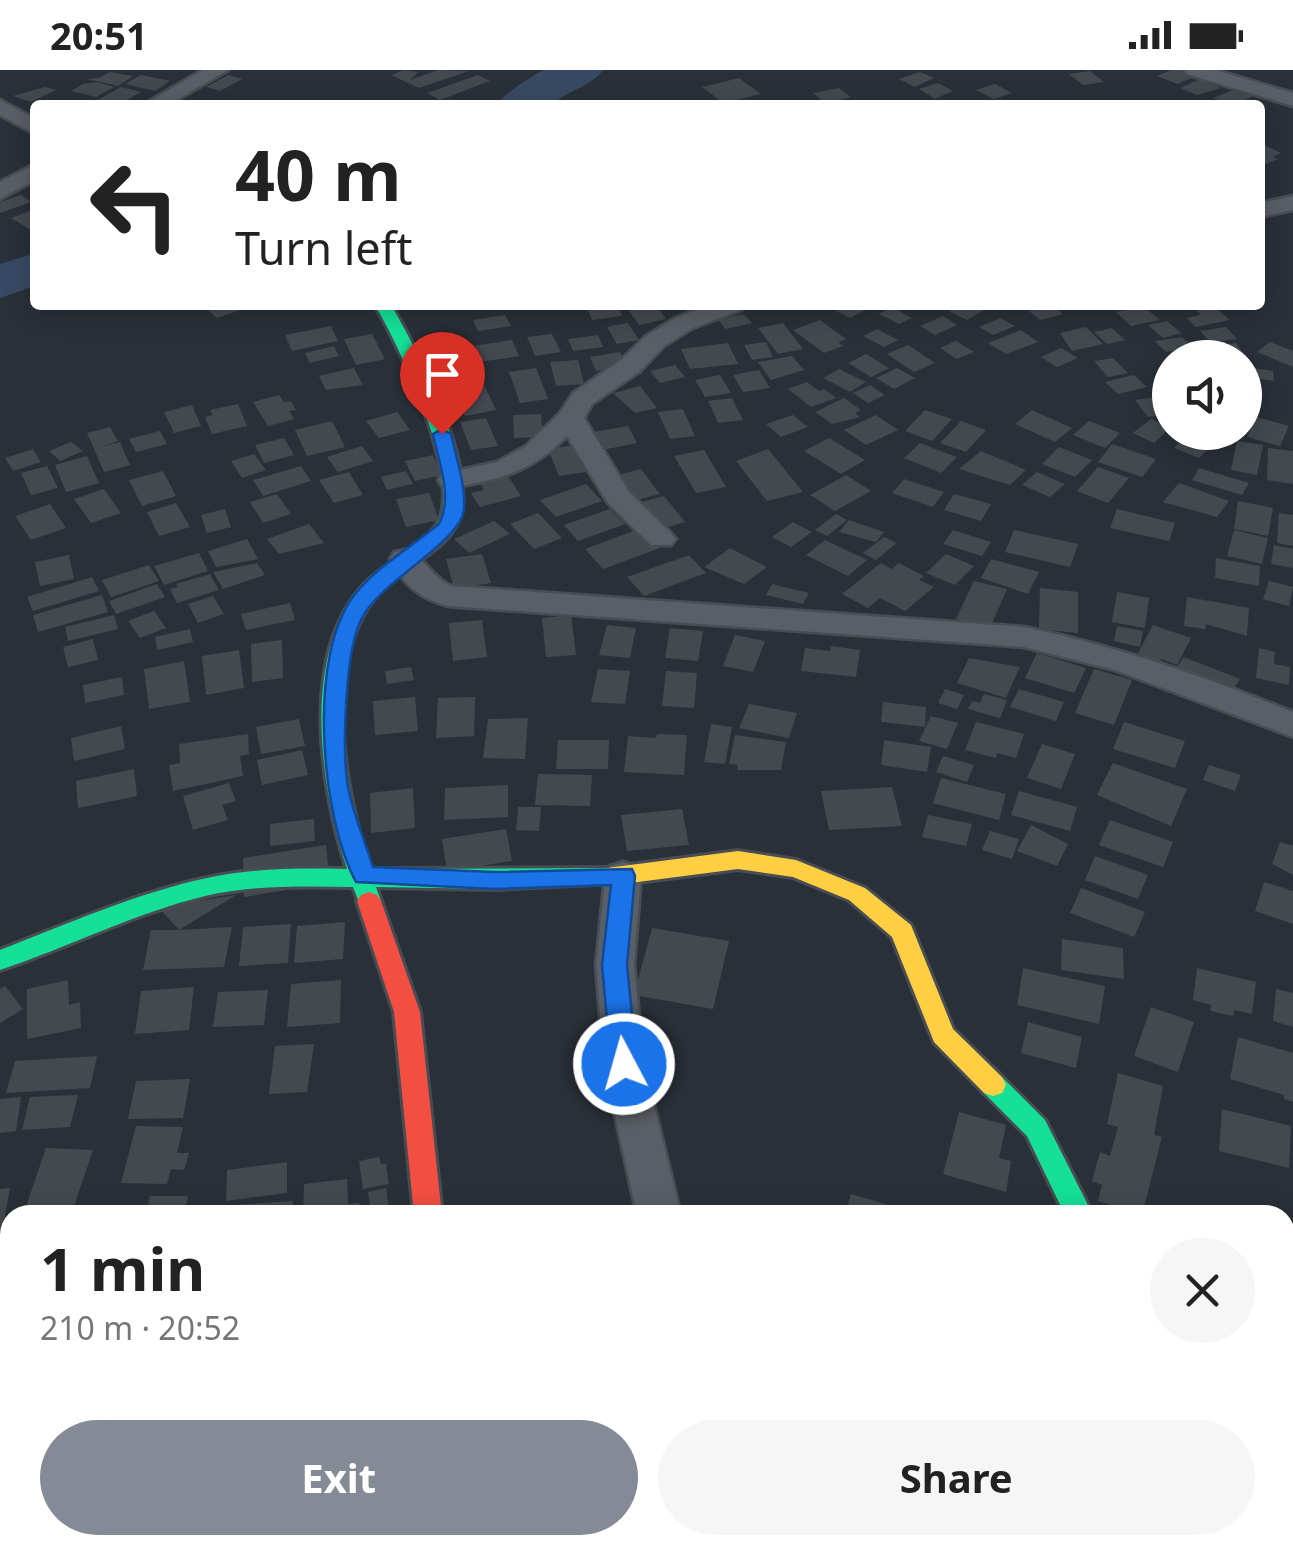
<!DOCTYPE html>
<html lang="en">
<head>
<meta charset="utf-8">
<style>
  :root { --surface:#fff; --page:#f6f6f6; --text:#222; --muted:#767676; --accent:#848b96 }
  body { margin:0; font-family:"Noto Sans",sans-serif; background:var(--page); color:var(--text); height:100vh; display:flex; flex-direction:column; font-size:38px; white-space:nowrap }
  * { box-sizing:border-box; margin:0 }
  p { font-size:32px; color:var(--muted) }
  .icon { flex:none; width:55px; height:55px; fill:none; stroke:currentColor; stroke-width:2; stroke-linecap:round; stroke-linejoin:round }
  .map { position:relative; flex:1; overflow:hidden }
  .sheet { position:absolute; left:0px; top:1135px; width:1295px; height:350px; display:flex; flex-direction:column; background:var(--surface); border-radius:30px 30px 0 0; box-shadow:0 5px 25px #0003 }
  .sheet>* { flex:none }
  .banner { position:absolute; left:30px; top:30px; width:1235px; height:210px; border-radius:10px; box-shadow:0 5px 25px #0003; background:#fff; color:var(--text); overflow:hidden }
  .buttons { position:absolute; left:1152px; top:270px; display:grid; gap:20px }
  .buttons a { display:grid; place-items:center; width:110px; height:110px; border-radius:50%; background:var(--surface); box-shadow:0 5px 25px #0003; font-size:50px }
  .pin { position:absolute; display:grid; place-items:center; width:85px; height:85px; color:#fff; margin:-102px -42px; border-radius:50% 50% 50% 0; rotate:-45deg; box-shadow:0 0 10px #0007 }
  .pin .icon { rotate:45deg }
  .me { position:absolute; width:110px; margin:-55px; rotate:354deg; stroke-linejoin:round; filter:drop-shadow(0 0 8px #0008) }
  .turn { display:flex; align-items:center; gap:35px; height:210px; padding:0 40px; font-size:45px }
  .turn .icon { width:130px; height:130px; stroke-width:2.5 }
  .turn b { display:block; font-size:70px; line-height:85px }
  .round { display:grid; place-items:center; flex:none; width:105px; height:105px; border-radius:52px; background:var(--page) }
  .headline { display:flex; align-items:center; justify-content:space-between; height:170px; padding:0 40px }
  h1 { font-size:60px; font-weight:700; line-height:75px }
  .button { display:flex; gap:20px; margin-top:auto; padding:20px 40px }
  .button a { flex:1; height:115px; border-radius:60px; background:var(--accent); color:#fff; font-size:40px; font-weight:700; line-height:115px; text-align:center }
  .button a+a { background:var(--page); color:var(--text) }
  .status { display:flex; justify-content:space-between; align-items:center; height:70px; padding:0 50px; background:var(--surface); direction:ltr }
  .status svg { height:28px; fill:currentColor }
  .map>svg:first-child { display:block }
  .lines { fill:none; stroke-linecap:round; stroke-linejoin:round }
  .river { fill:#384963; fill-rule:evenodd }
  .building { fill:#444950 }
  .street-casing { stroke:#484c53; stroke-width:5 }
  .fast-casing { stroke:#484c53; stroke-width:6 }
  .slow-casing { stroke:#484c53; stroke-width:6 }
  .jam-casing { stroke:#484c53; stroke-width:6 }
  .street { fill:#5a5e66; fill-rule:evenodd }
  .fast { fill:#16e098; fill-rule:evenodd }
  .slow { fill:#ffcf43; fill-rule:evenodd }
  .jam { fill:#f24e42; fill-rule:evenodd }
  .route { fill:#1a73e8; stroke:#114b97; stroke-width:2.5 }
</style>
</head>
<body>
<div class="status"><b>20:51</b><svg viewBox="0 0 49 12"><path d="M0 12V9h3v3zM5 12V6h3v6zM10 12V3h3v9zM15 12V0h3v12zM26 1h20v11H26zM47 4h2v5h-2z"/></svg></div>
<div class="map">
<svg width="1293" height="1485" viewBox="0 0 1293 1485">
  <rect width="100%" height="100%" fill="#2a3038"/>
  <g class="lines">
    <path class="river" d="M544,0H603C591,17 567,20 552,35H496C502,26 532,5 544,0Z
      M35,183V216L0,228V194Z"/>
  </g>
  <path class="building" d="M404,0L418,2L410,10L438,0L469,1L419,18L391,5Z
    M1171,0H1180L1196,6L1178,14L1157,6Z
    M1090,1L1104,12L1083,15L1069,4Z
    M110,2L133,6L118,16L87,9L99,8Z
    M920,2L934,8L915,17L899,9Z
    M141,5L170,11L155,21L125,14Z
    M228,5L242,9L220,21L206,17Z
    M478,5L490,11L440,30L427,23Z
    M739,8L761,24L723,33L702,17Z
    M1200,9L1221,18L1197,25L1180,18Z
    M97,12L114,17L96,27L71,21L83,14Z
    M938,13L953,21L935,29L919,19Z
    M995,14L1012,23L994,29L976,20Z
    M45,17L56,20L31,32L13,26Z
    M121,17L141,22L118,35L94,32Z
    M839,18L851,27L825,33L813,23Z
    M1238,18L1256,25L1233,35L1213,28Z
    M1262,74L1281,83L1273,87L1278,89L1266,94L1260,91Z
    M21,125L31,132L0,143V132Z
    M35,139V162L11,148Z
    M203,235H235L240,240L217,248Z
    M613,235H617L622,246L592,250L587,238Z
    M625,235H656L666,249L639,255Z
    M825,235H860L867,239L850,248Z
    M960,235H981L987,238L967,250L949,241Z
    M1052,235L1063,244L1040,250L1029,241Z
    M1192,235H1212L1230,250L1196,257L1186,248L1201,245Z
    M1143,236L1160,250L1131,256L1116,242Z
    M892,237L912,248L899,254L879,244Z
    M744,244L752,253L725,259L718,249Z
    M505,245L511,256L478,261L473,250Z
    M943,246L957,255L935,265L920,256Z
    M1000,248L1015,256L993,265L979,257Z
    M820,250L846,269L838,272L843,276L824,283L793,260Z
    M1167,251L1181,263L1163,268L1148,255Z
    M628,253L639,270L617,274L607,257Z
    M783,253L803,279L778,284L758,258Z
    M331,256L338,271L292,281L285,265Z
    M1086,257L1103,274L1072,281L1060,263Z
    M1226,257L1237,269L1210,272L1200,261Z
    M1112,258L1125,270L1107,274L1094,262Z
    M877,259L898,270L884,277L863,266Z
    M1021,260L1038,272L1006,284L988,273Z
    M372,264L385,289L356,295L344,269Z
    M552,264L561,282L535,286L527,267Z
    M598,265L603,277L573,281L568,269Z
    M1182,267L1193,278L1166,282L1155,271Z
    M512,270L519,286L480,292L473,276Z
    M446,271L464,301L438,307L420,276Z
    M956,271L974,282L957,289L940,278Z
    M766,272L773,287L752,290L744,275Z
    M1270,272L1293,281V297L1257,282Z
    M728,273L738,294L690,299L681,279Z
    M1236,273L1247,288H1228L1219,275Z
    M908,275L935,293L914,302L887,284Z
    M334,276L339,286L310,293L305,283Z
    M1061,278L1078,288L1057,297L1041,287Z
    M620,282L626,296L596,301L590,287Z
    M866,284L889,298L871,307L848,293Z
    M792,286L804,300L771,310L758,292Z
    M1113,288L1128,303L1108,307L1094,291Z
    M578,290L584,314L556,316L550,292Z
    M675,295L685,307L660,313L650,301Z
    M1245,297L1273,301L1274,311L1245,307Z
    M354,298L363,315L326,320L319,306Z
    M536,298L548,329L520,333L509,302Z
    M897,298L915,308L894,319L876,308Z
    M839,299L866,312L850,322L823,308Z
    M759,300L770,318L743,322L733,305Z
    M720,305L731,323L705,327L695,310Z
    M1134,305L1147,317L1118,324L1105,312Z
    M481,308L496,340L465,346L451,313Z
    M807,312L819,321L824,319L836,328L811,337L788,319Z
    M870,315L885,325L868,333L853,323Z
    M640,316L657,338L635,343L613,323Z
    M279,325L284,332L291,331L296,340L289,341L294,349L268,356L253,332Z
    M1158,327L1170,344L1148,347L1135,330Z
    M732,328L743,350L718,353L708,331Z
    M844,328L861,340L855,343L860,347L832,354L815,342Z
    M238,334L247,356L212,364L205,347L213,345L210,340Z
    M192,335L201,356L174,363L164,342Z
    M683,339L695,366L670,369L658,342Z
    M925,340L952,349L932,371L905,361Z
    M1032,340L1072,358L1055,372L1015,354Z
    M397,342L410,360L379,368L366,351Z
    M541,344L543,367L514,368L513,345Z
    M793,345L808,357L781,367L766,354Z
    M876,345L898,360L866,375L844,360Z
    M1256,347L1289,356L1280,376L1247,367Z
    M486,348L498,376L471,380L460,352Z
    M1151,349L1170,358L1154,373L1133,363Z
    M332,351L345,377L307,386L295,360Z
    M961,351L986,360L966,382L940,373Z
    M1089,351L1120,363L1105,378L1073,365Z
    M628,356L637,373L598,381L588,363Z
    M110,357L118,371L100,377L120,372L130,395L104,402L87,363Z
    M160,361L167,374L136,382L129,369Z
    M1190,362H1201L1218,369L1199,388L1174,378Z
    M284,368L294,385L264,393L255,375Z
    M829,368L865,390L841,404L804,381Z
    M1237,371L1263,375L1257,405L1231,400Z
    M71,372L83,381L60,391L49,381Z
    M920,373L957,387L941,403L904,388Z
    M1112,374L1156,389L1142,407L1098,392Z
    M575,375L586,402L559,406L548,379Z
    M362,376L373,391L338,402L327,387Z
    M1059,377L1092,390L1075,407L1042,394Z
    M1268,378L1293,381V414L1267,410Z
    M33,379L41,392L13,401L5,388Z
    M768,379L803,422L767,431L736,391Z
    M704,380L726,417L696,423L674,386Z
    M981,381L1026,400L1010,415L959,399Z
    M254,384L266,400L242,408L231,391Z
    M433,385L443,405L415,411L405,391Z
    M87,386L99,413L66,422L55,395Z
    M47,396L58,418L31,425L21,403Z
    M301,396L311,411L263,426L253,410Z
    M1098,397L1129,408L1108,433L1077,421Z
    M1199,398L1249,413L1242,425L1192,410Z
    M641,399L660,424L633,431L614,406Z
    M163,401L176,426L142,436L129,410Z
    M406,401L413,414L387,420L381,407Z
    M349,402L363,425L334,433L319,410Z
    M1037,402L1065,414L1050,427L1022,415Z
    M846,405L871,421L835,441L810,425Z
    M508,406L521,426L480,437L471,423L484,420L480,413Z
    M904,409L944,422L933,437L892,423Z
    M1179,413L1229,431L1217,447L1163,432Z
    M586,414L602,431L556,447L540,430Z
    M104,419L121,443L91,453L74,429Z
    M429,423L439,450L406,457L396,429Z
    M277,424L291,444L263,453L250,432Z
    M954,424L991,434L981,451L944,440Z
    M664,426L685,452L658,460L637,433Z
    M1238,431L1273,438L1268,466L1234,459Z
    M176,433L190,457L159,466L147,442Z
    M50,434L66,458L31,470L15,446Z
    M225,439L231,457L207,463L201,445Z
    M610,439L625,454L578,471L564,455Z
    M1117,439L1175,453L1169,471L1110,458Z
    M538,443L562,468L534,479L510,454Z
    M1279,443L1293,445V476L1277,473Z
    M836,444L847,450L827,466L815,460Z
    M849,450L884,462L876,472L839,462Z
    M494,451L510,464L469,483L454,469Z
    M793,452L812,462L791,477L772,467Z
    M309,454L324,473L279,484L267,469Z
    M641,458L660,478L603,499L585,479Z
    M953,460L991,472L982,486L943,474Z
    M1014,460L1078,474L1070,497L1005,482Z
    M1234,460L1268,468L1262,494L1227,486Z
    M884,467L897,473L876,490L863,483Z
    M247,469L258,489L216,497L208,481Z
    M825,470L867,490L848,506L806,485Z
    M1274,475L1293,479V498L1271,494Z
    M730,478L767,497L744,514L704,497Z
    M199,483L208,501L164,515L154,496Z
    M482,484L491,513L454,519L446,489Z
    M946,484L974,496L955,515L926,503Z
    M69,485L74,509L40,516L35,492Z
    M689,485L706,503L644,526L627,507Z
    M1216,488L1260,496L1259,516L1215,508Z
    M991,489L1039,502L1028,524L981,508Z
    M257,493L265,505L223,519L213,502Z
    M881,493L892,499L899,493L924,506L919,510L934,517L905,541L880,528L868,538L842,524Z
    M149,495L159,511L111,527L102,510Z
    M210,504L219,520L177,533L170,519L178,517L176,514Z
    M92,507L99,521L33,541L27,527Z
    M974,511L1007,519L990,558L956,549Z
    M1269,511L1293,517L1289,536L1263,529Z
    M157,514L165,527L116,544L109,531Z
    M772,514L809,523L803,534L766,525Z
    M1040,518L1078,522V563L1039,559Z
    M1117,522L1149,528L1145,558L1112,552Z
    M102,525L108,542L38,562L33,545Z
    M213,526L224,544L198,553L188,534Z
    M1187,527L1249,538L1247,566L1206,554L1205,559L1184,556Z
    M290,533L295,550L246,560L241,544Z
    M154,541L166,558L140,568L128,551Z
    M114,545L118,559L68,571L65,557Z
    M571,545L576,585L546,587L542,548Z
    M482,550L487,587L453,591L449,553Z
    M607,555L636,558L630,588L599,585Z
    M1153,555L1191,568L1177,595L1161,589L1158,595L1136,587Z
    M1117,556L1143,561L1140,577L1114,571Z
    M670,558L703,561L698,591L665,588Z
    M190,559L193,572L157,580L155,567Z
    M735,565L765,571L753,602L723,596Z
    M93,569L98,590L68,597L63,577Z
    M282,570L283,608L252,612L251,574Z
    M831,576L860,580L856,607L801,601L805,578L830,581Z
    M1259,578L1275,582L1274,594L1290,597L1289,615L1256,608Z
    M239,580L244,618L206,625L202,586Z
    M1037,583L1086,598L1074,623L1025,608Z
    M1184,587L1240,609L1230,625L1173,602Z
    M969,588L1020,597L1006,628L957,613Z
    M184,591L190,632L149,639L144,599Z
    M411,597L414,610L387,614L385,601Z
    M598,599L630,601L625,634L591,632Z
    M1094,599L1132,610L1114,655L1075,643Z
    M666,601L697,603L694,638L662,636Z
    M122,607L124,625L85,633L83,615Z
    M945,619L964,625L957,639L938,633Z
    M1019,619L1064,632L1056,651L1010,637Z
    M984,624L1007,630L1000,648L968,639L972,631L980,633Z
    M415,627L418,661L375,665L373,631Z
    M475,627L474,666L436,668L438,628Z
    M883,632L926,637L925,657L881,652Z
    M749,634L797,643L789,668L739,658Z
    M931,646L958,653L947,679L919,671Z
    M528,648L525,689L483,688L488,649Z
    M299,649L305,676L261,684L256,657Z
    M976,652L1024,664L1016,688L997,683L996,688L965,680Z
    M1124,652L1185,671L1175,698L1113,679Z
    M711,654L732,657L725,694L704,692Z
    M121,656L125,679L74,691L71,668Z
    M248,664L249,684L240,686L243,706L173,721L169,695L180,693L179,674Z
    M657,664L687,665L684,705L624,702L628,666L656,668Z
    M735,665L786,672L781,700H737L738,695L729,694Z
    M558,670H609L608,699H556Z
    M884,670L931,677L927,702L881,695Z
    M1042,674L1075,684L1061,719L1027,708Z
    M302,680L308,705L262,715L257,690Z
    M943,686L974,695L967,712L936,702Z
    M1113,693L1187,719L1171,756L1097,725Z
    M1209,695L1241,705L1235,721L1203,710Z
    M134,699L137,726L78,738L76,711Z
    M538,704L592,705L590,736L535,735Z
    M941,708L1006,724L999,750L933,733Z
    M229,713L236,731L222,735L228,750L193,760L183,726Z
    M508,715V747L444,750L445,718Z
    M892,717L902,756L829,760L821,721Z
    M413,718L415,758L371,763L370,723Z
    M1019,721L1077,737L1070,761L1011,745Z
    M518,737H541L539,761L516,760Z
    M682,739L689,775L627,781L621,745Z
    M928,745L972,754L966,776L922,767Z
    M314,749L315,771L270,776V754Z
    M1110,750L1173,772L1163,797L1099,775Z
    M1031,755L1068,774L1057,796L1017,781Z
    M506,759L512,791L447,801L442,769Z
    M990,761L1019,769L1012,789L982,780Z
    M1280,772L1293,776V805L1272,794Z
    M326,775L330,813L244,827L243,788Z
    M1095,786L1148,805L1138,829L1085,810Z
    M1264,812L1293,821V854L1255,841Z
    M1081,818L1145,842L1134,867L1070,843Z
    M236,825L179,860L232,857L224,897L143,900L151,860H179L158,837Z
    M345,852L343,889L294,893L297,856Z
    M291,854L288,893L239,896L243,857Z
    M652,858L729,871L713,939L634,925Z
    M1062,869L1123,878L1124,909L1061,900Z
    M1023,898L1105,916L1099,954L1017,935Z
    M1197,898L1256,912L1252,944L1234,940L1233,946L1210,941L1211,935L1193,930Z
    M68,910L69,935L80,932L81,958L27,969V919Z
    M341,910L340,953L287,957L291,914Z
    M5,916L23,939L0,953V919Z
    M194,917L189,960L135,964L141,921Z
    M1276,919L1293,923V957L1273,951Z
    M268,920L264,955L213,957L218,922Z
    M1151,937L1194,952L1178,1002L1134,986Z
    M1028,952L1082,967L1076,998L1021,983Z
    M1238,967L1293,983V1032L1284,1029V1025L1230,1009Z
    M314,974L307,1022L269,1024L275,976Z
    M97,986L90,1018L6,1023L15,991Z
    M1118,1003L1163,1016L1154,1065L1162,1067L1142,1145L1098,1131L1102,1115L1092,1111L1100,1082L1110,1086L1118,1057L1107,1054Z
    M190,1009L183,1048L128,1049L136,1011Z
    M78,1025L70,1057L22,1060L30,1027Z
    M21,1027L16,1061L0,1063V1029Z
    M1222,1039L1291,1056L1289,1098L1219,1081Z
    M959,1042L1006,1055L999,1088L1011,1091L1006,1122L943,1104Z
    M136,1056L183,1057L177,1083H189L184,1100L171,1099L167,1114L121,1113Z
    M46,1078L93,1080L71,1145H23Z
    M379,1087L381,1094H386L389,1114L363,1119L359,1091Z
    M287,1092V1123L226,1131L227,1100Z
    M347,1109L348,1134L359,1133L358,1145H303L304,1114Z
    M10,1118L2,1162H0V1119Z
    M386,1118L390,1144L371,1145L368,1122Z
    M851,1124L920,1144V1145H845Z
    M150,1126H188L184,1145H146Z
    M293,1131L292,1145H217L218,1136Z
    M10,1187V1245L0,1246V1189Z
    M0,1409H10V1476H0Z
    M731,1475H828V1485H735Z
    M1207,1475H1277L1274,1485H1207Z"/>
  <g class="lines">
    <g class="street-casing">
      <path id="street" d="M203,0H228L168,35H143Z
        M1184,0H1215L1293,23V36L1187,4Z
        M0,30L35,49V64L0,45Z
        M35,94V110L0,129V112Z
        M1293,126V140L1260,147V133Z
        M709,235H744L741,240L693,258L664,276L639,302L592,334L584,348L629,422L671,463L676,469L671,475H651L608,433L567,366C531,403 501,408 452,418L442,416L438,410L442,404L497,392L526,376L560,343L573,323L621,290L646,266L675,248Z
        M405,480C423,484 432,508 451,516L1024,557C1117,576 1205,607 1293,642V667L1115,600L1024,577L448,536C419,528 404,515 390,489L394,482Z
        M623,792L636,796L641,806L634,895L644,995L681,1145H637L604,995L596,895L605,806L610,796Z
        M453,1475H503L507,1485H457Z
        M687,1475H737L736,1485H686Z
        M1024,1475H1074L1071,1485H1021Z"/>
    </g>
    <g class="fast-casing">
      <path id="fast" d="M375,235H391C418,280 472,390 461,442C454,476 409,494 386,516C317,579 344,722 370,799L607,798L615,801L619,807L615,813L494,819L376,817L381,831L377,837H361L353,817C304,816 253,815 205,826C135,843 69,877 0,900V880C64,855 140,822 207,808C253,798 300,798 347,799C320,716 298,576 370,509C391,489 435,472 442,443C454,391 401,280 375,235Z
        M993,1004L1002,1007L1045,1050L1093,1145H1065L1027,1066L984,1023L980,1015L984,1007Z"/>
    </g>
    <g class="slow-casing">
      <path id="slow" d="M738,781L796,790L865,818L911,855L953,959L1002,1007L1006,1015L1002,1023L993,1026L984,1023L934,972L892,867L849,830L793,807L738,799L607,816L599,813L595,807L599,801L607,798Z"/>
    </g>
    <g class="jam-casing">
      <path id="jam" d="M369,822L377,825L381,831L420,942L442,1145H414L394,942L357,831L361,825Z"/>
    </g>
    <use href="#street" class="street"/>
    <use href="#fast" class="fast"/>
    <use href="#slow" class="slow"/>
    <use href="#jam" class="jam"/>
  </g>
  <path class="route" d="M442,359L451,364C456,388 466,415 464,440C460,473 378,512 361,550C345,581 342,681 348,717C353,744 365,771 373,797L494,802L632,799L635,806L627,895L637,994L633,1002L624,1005L615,1002L611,994L602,895L611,815L494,819L356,812C321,747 306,583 356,523C377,497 412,476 439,454C453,428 439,392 433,364Z"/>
</svg>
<div class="buttons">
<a><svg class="icon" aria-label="sound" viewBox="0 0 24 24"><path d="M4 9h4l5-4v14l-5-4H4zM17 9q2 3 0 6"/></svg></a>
</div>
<div class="pin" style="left:442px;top:364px;background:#d93025"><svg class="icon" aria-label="arrive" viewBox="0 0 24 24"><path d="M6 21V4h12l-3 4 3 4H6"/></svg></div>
<svg class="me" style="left:624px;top:994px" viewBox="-20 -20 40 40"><circle r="17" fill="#1a73e8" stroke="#fff" stroke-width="3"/><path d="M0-11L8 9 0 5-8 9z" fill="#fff"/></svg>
<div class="banner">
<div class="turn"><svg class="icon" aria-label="left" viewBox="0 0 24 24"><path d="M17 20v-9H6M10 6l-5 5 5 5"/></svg><div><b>40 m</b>Turn left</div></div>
</div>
<section class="sheet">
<div class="headline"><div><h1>1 min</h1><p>210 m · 20:52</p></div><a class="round"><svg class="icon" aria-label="close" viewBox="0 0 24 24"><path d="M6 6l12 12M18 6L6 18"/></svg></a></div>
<div class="button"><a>Exit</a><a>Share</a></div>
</section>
</div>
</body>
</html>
